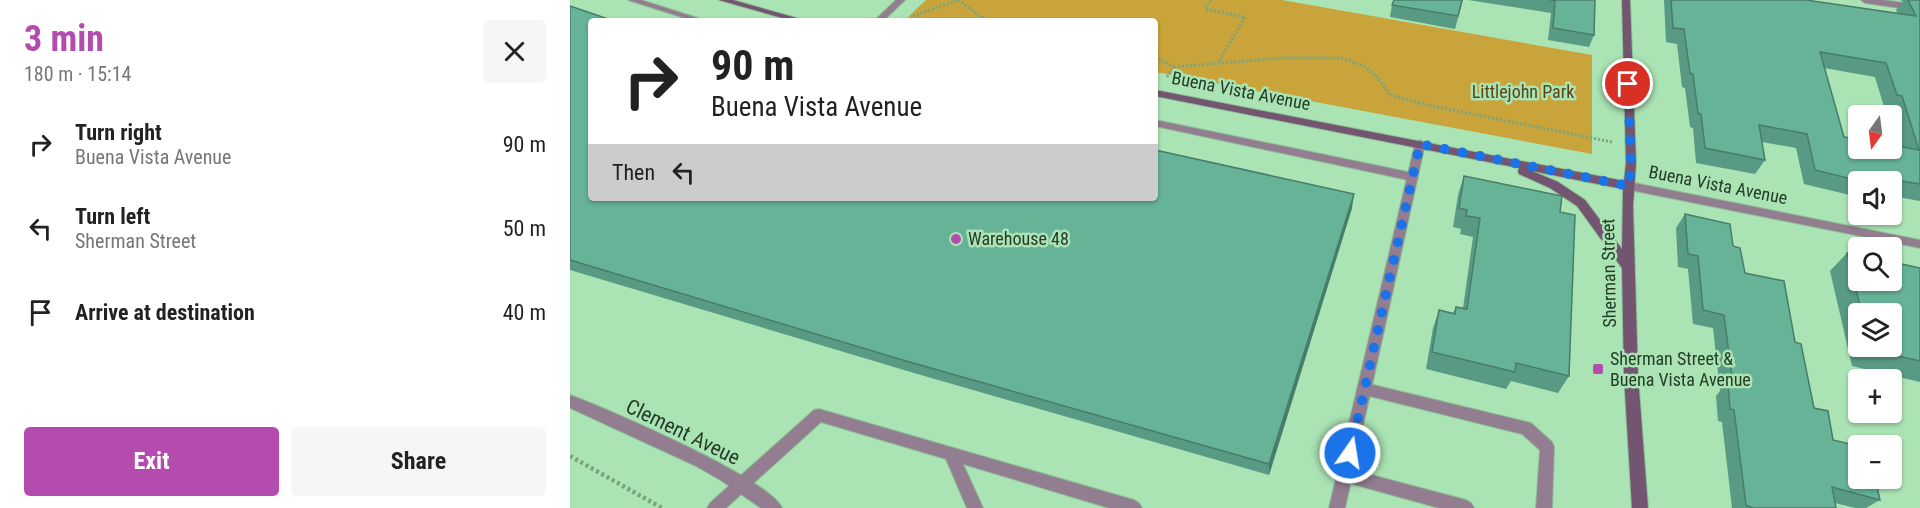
<!DOCTYPE html>
<html lang="en">
<head>
<meta charset="utf-8">
<style>
  :root { --surface:#fff; --page:#f6f6f6; --text:#222; --muted:#767676; --accent:#b44caf }
  body { margin:0; font-family:"Roboto Condensed",sans-serif; background:var(--page); color:var(--text); height:100vh; display:flex; flex-direction:column; font-size:22px; white-space:nowrap }
  * { box-sizing:border-box; margin:0 }
  p { font-size:20px; color:var(--muted) }
  .icon { flex:none; width:33px; height:33px; fill:none; stroke:currentColor; stroke-width:2; stroke-linecap:round; stroke-linejoin:round }
  .map { position:relative; flex:1; overflow:hidden }
  .side { display:flex; flex-direction:column; background:var(--surface); width:570px }
  .side>* { flex:none }
  .banner { position:absolute; left:18px; top:18px; width:570px; height:183px; border-radius:6px; box-shadow:0 2px 4px #0004; background:#fff; color:var(--text); overflow:hidden }
  .needle { width:39px; rotate:194deg }
  .tools { position:absolute; left:1278px; top:105px; display:grid; gap:12px }
  .tools a { display:grid; place-items:center; width:54px; height:54px; border-radius:6px; background:var(--surface); box-shadow:0 2px 4px #0004; font-size:30px }
  .pin { position:absolute; display:grid; place-items:center; width:51px; height:51px; color:#fff; margin:-26px; border:3px solid #fff; border-radius:50%; box-shadow:0 2px 6px #0007 }
  .me { position:absolute; width:66px; margin:-33px; rotate:13deg; stroke-linejoin:round; filter:drop-shadow(0 0 4px #0008) }
  .turn { display:flex; align-items:center; gap:21px; height:126px; padding:0 24px; font-size:27px }
  .turn .icon { width:78px; height:78px; stroke-width:2.5 }
  .turn b { display:block; font-size:42px; line-height:51px }
  .then { display:flex; align-items:center; height:57px; padding:0 24px; background:#0003; gap:12px; font-size:22px }
  .round { display:grid; place-items:center; flex:none; width:63px; height:63px; border-radius:6px; background:var(--page) }
  .head { display:flex; align-items:center; justify-content:space-between; height:102px; padding:0 24px }
  h1 { font-size:36px; font-weight:700; line-height:45px; color:var(--accent) }
  .primary-button { display:flex; gap:12px; margin-top:auto; padding:12px 24px }
  .primary-button a { flex:1; height:69px; border-radius:6px; background:var(--accent); color:#fff; font-size:24px; font-weight:700; line-height:69px; text-align:center }
  .primary-button a+a { background:var(--page); color:var(--text) }
  ul { padding:0; list-style:none }
  li { display:flex; align-items:center; gap:18px; height:84px; padding:0 24px }
  li div { flex:1 }
  li b { display:block; font-size:22px }
  li em { font-style:normal }
  main { display:flex; flex:1; min-height:0 }
  .map>svg:first-child { display:block }
  .green { fill:#c8a43b }
  .lines { fill:none; stroke-linecap:round; stroke-linejoin:round }
  .lane-casing { stroke:#8dbe95; stroke-width:2 }
  .street-casing { stroke:#8dbe95; stroke-width:2 }
  .secondary-casing { stroke:#8dbe95; stroke-width:2 }
  .path-far1 { stroke:#78a47f; stroke-width:3; stroke-dasharray:2 2; stroke-linecap:butt }
  .path { stroke:#78a47f; stroke-width:4.5; stroke-dasharray:3 3; stroke-linecap:butt }
  .lane { fill:#937d91; fill-rule:evenodd }
  .street { fill:#937d91; fill-rule:evenodd }
  .secondary { fill:#745571; fill-rule:evenodd }
  .wall { fill:#589a83; fill-rule:evenodd }
  .shaded-wall { fill:#477d6a }
  .building { fill:#66b398; stroke:#477d6a; stroke-width:1.5; fill-rule:evenodd }
  .route { stroke:#1a73e8; stroke-width:10; stroke-dasharray:0 18 }
  .poi-dot { fill:#b44caf; stroke:#aae3b4; stroke-width:2 }
  .labels { text-anchor:middle; stroke-width:5; stroke-linejoin:round; paint-order:stroke }
  .street-label { font-size:18px; fill:#253c29; stroke:#aae3b4 }
  .park-label { font-size:18px; fill:#574619; stroke:#aae3b4 }
  .poi-label { font-size:18px; fill:#253c29; stroke:#aae3b4; text-anchor:start }
  .near-street-label { font-size:21px; fill:#253c29; stroke:#aae3b4 }
</style>
</head>
<body>
<main>
<section class="side">
<div class="head"><div><h1>3 min</h1><p>180 m · 15:14</p></div><a class="round"><svg class="icon" aria-label="close" viewBox="0 0 24 24"><path d="M6 6l12 12M18 6L6 18"/></svg></a></div>
<ul>
<li><svg class="icon" aria-label="right" viewBox="0 0 24 24"><path d="M7 20v-9h11M14 6l5 5-5 5"/></svg><div><b>Turn right</b><p>Buena Vista Avenue</p></div><em>90 m</em></li>
<li><svg class="icon" aria-label="left" viewBox="0 0 24 24"><path d="M17 20v-9H6M10 6l-5 5 5 5"/></svg><div><b>Turn left</b><p>Sherman Street</p></div><em>50 m</em></li>
<li><svg class="icon" aria-label="arrive" viewBox="0 0 24 24"><path d="M6 21V4h12l-3 4 3 4H6"/></svg><div><b>Arrive at destination</b></div><em>40 m</em></li>
</ul>
<div class="primary-button"><a>Exit</a><a>Share</a></div>
</section>
<div class="map">
<svg width="1350" height="508" viewBox="0 0 1350 508">
  <rect width="100%" height="100%" fill="#aae3b4"/>
  <path class="green" d="M356,0H712L1022,55V154L585,72V21H334Z"/>
  <g class="lines">
    <g class="lane-casing">
      <path id="lane" d="M58,0H71L137,21H124Z
        M585,120L843,173L848,177L843,181L585,126Z
        M795,383L961,423L982,442L984,447L982,508H966L970,450L952,434L795,395L790,393L788,389L790,385Z
        M249,409L564,500L569,503L572,508H539L393,464L413,508H397L376,459L251,422L156,508H137L140,503L244,410Z
        M775,468L896,500L901,503L904,508H869L775,482L770,480L768,475L770,470Z"/>
    </g>
    <g class="street-casing">
      <path id="street" d="M326,0H335L313,21H304Z
        M1291,0H1313L1350,5V11L1295,3Z
        M850,140L855,144L775,508H759L845,144Z
        M1059,182L1350,240V248L1055,189L1053,186L1055,183Z
        M0,395C36,408 200,479 212,508H191L152,481L126,466L0,408Z"/>
    </g>
    <g class="secondary-casing">
      <path id="secondary" d="M149,0H163L237,21H223Z
        M1052,0H1060L1066,163L1063,206L1068,376L1078,508H1062L1054,376L1052,268L1007,206L980,188L949,174L948,171L949,168L585,96V90L1054,181L1056,163ZM962,171L1053,189L1052,249L1015,200L988,182Z"/>
    </g>
    <path class="path-far1" d="M641,0L635,9L675,17L648,63
      M343,16L388,0L417,21
      M585,57L604,67
      M597,77L604,67L711,58H771L794,66L808,78L820,95L857,105L1042,142"/>
    <path class="path" d="M0,456L92,508"/>
    <use href="#lane" class="lane"/>
    <use href="#street" class="street"/>
    <use href="#secondary" class="secondary"/>
  </g>
  <path class="wall" d="M893,0L885,29L820,17L822,5Z
    M898,0H1025L1024,35L1019,47L978,40L981,13Z
    M1094,0H1236L1328,14L1326,10L1333,1L1329,0H1350V201L1322,196V182H1288V197L1234,184L1226,148L1192,142L1195,160L1185,174L1126,163L1123,128L1120,127L1115,88L1112,87L1107,44L1096,42ZM1254,68L1305,77L1315,110H1320L1330,146L1274,137Z
    M0,6L21,21L782,208L699,475L344,373L0,270Z
    M894,176L990,212L999,376L988,393L941,381L936,389L856,369L863,328L869,310L883,313L886,307L893,308L903,237L890,234L891,229L883,227L888,195Z
    M1115,214L1163,246L1175,273L1225,342L1244,408L1263,440L1310,500L1296,508H1285L1265,503L1266,508H1162L1152,422L1148,421L1146,396L1150,391L1143,328L1123,324L1118,269L1108,267L1106,228Z
    M1277,253L1350,268V382L1282,366L1260,271ZM1288,314H1322V346H1288Z"/>
  <path class="shaded-wall" d="M784,194L782,208L699,475V464Z"/>
  <path class="building" d="M824,0H892L888,16L822,5Z
    M980,0H1025L1024,35L983,28L985,1Z
    M1101,0H1236L1346,16L1338,0H1350V184L1312,178L1313,182H1294L1245,170L1237,134L1189,125L1195,160L1135,148L1131,114L1128,113L1123,74L1120,73L1114,29L1103,28ZM1250,52L1316,63L1327,95L1332,96L1349,150L1322,145V148H1288V139L1274,137Z
    M0,6L44,21H21V198H585V150L784,194L699,464L336,361L0,260Z
    M894,176L992,196L990,212L1005,215L999,376L946,363L945,372L862,352L869,310L885,314L886,307L897,309L910,218L896,216L897,210L889,208Z
    M1115,214L1160,224L1163,246L1170,248L1175,273L1214,281L1225,342L1231,344L1244,408L1258,411L1263,440L1289,446L1288,478H1305L1310,500L1262,487L1266,508H1183L1176,505L1164,410L1160,409L1158,383L1163,385L1154,315L1133,310L1128,256L1118,254Z
    M1277,253L1288,256V280H1322V262L1350,268V361L1301,350V346H1322V314H1292Z"/>
  <g class="lines">
    <path class="route" d="M780,453L850,144L1059,186L1061,163L1058,84"/>
  </g>
  <g class="poi-dot">
    <circle cx="386" cy="239" r="6"/>
    <rect x="1022" y="363" width="12" height="12" rx="3"/>
  </g>
  <g class="labels">
    <g class="street-label">
      <text transform="translate(671 91) rotate(11)" y="6">Buena Vista Avenue</text>
      <text transform="translate(1148 185) rotate(11)" y="6">Buena Vista Avenue</text>
      <text transform="translate(1039 273) rotate(-91)" y="6">Sherman Street</text>
    </g>
    <g class="park-label">
      <text x="953" y="98">Littlejohn Park</text>
    </g>
    <g class="poi-label">
      <text x="398" y="245">Warehouse 48</text>
      <text x="1040" y="365">Sherman Street &amp;<tspan x="1040" dy="21">Buena Vista Avenue</tspan></text>
    </g>
    <g class="near-street-label">
      <text transform="translate(113 432) rotate(26)" y="7">Clement Aveue</text>
    </g>
  </g>
</svg>
<div class="tools">
<a><svg class="needle" viewBox="-14 -14 28 28"><path d="M0-13l5 13h-10z" fill="#e53935"/><path d="M0 13l5-13h-10z" fill="#767676"/></svg></a>
<a><svg class="icon" aria-label="sound" viewBox="0 0 24 24"><path d="M4 9h4l5-4v14l-5-4H4zM17 9q2 3 0 6"/></svg></a>
<a><svg class="icon" aria-label="search" viewBox="0 0 24 24"><circle cx="10" cy="10" r="6"/><path d="M15 15l6 6"/></svg></a>
<a><svg class="icon" aria-label="layers" viewBox="0 0 24 24"><path d="M12 4l9 5-9 5-9-5zM3 14l9 5 9-5"/></svg></a>
<a>+</a>
<a>−</a>
</div>
<div class="pin" style="left:1058px;top:84px;background:#d93025"><svg class="icon" aria-label="arrive" viewBox="0 0 24 24"><path d="M6 21V4h12l-3 4 3 4H6"/></svg></div>
<svg class="me" style="left:780px;top:453px" viewBox="-20 -20 40 40"><circle r="17" fill="#1a73e8" stroke="#fff" stroke-width="3"/><path d="M0-11L8 9 0 5-8 9z" fill="#fff"/></svg>
<div class="banner">
<div class="turn"><svg class="icon" aria-label="right" viewBox="0 0 24 24"><path d="M7 20v-9h11M14 6l5 5-5 5"/></svg><div><b>90 m</b>Buena Vista Avenue</div></div>
<div class="then">Then<svg class="icon" aria-label="left" viewBox="0 0 24 24"><path d="M17 20v-9H6M10 6l-5 5 5 5"/></svg></div>
</div>
</div>
</main>
</body>
</html>
